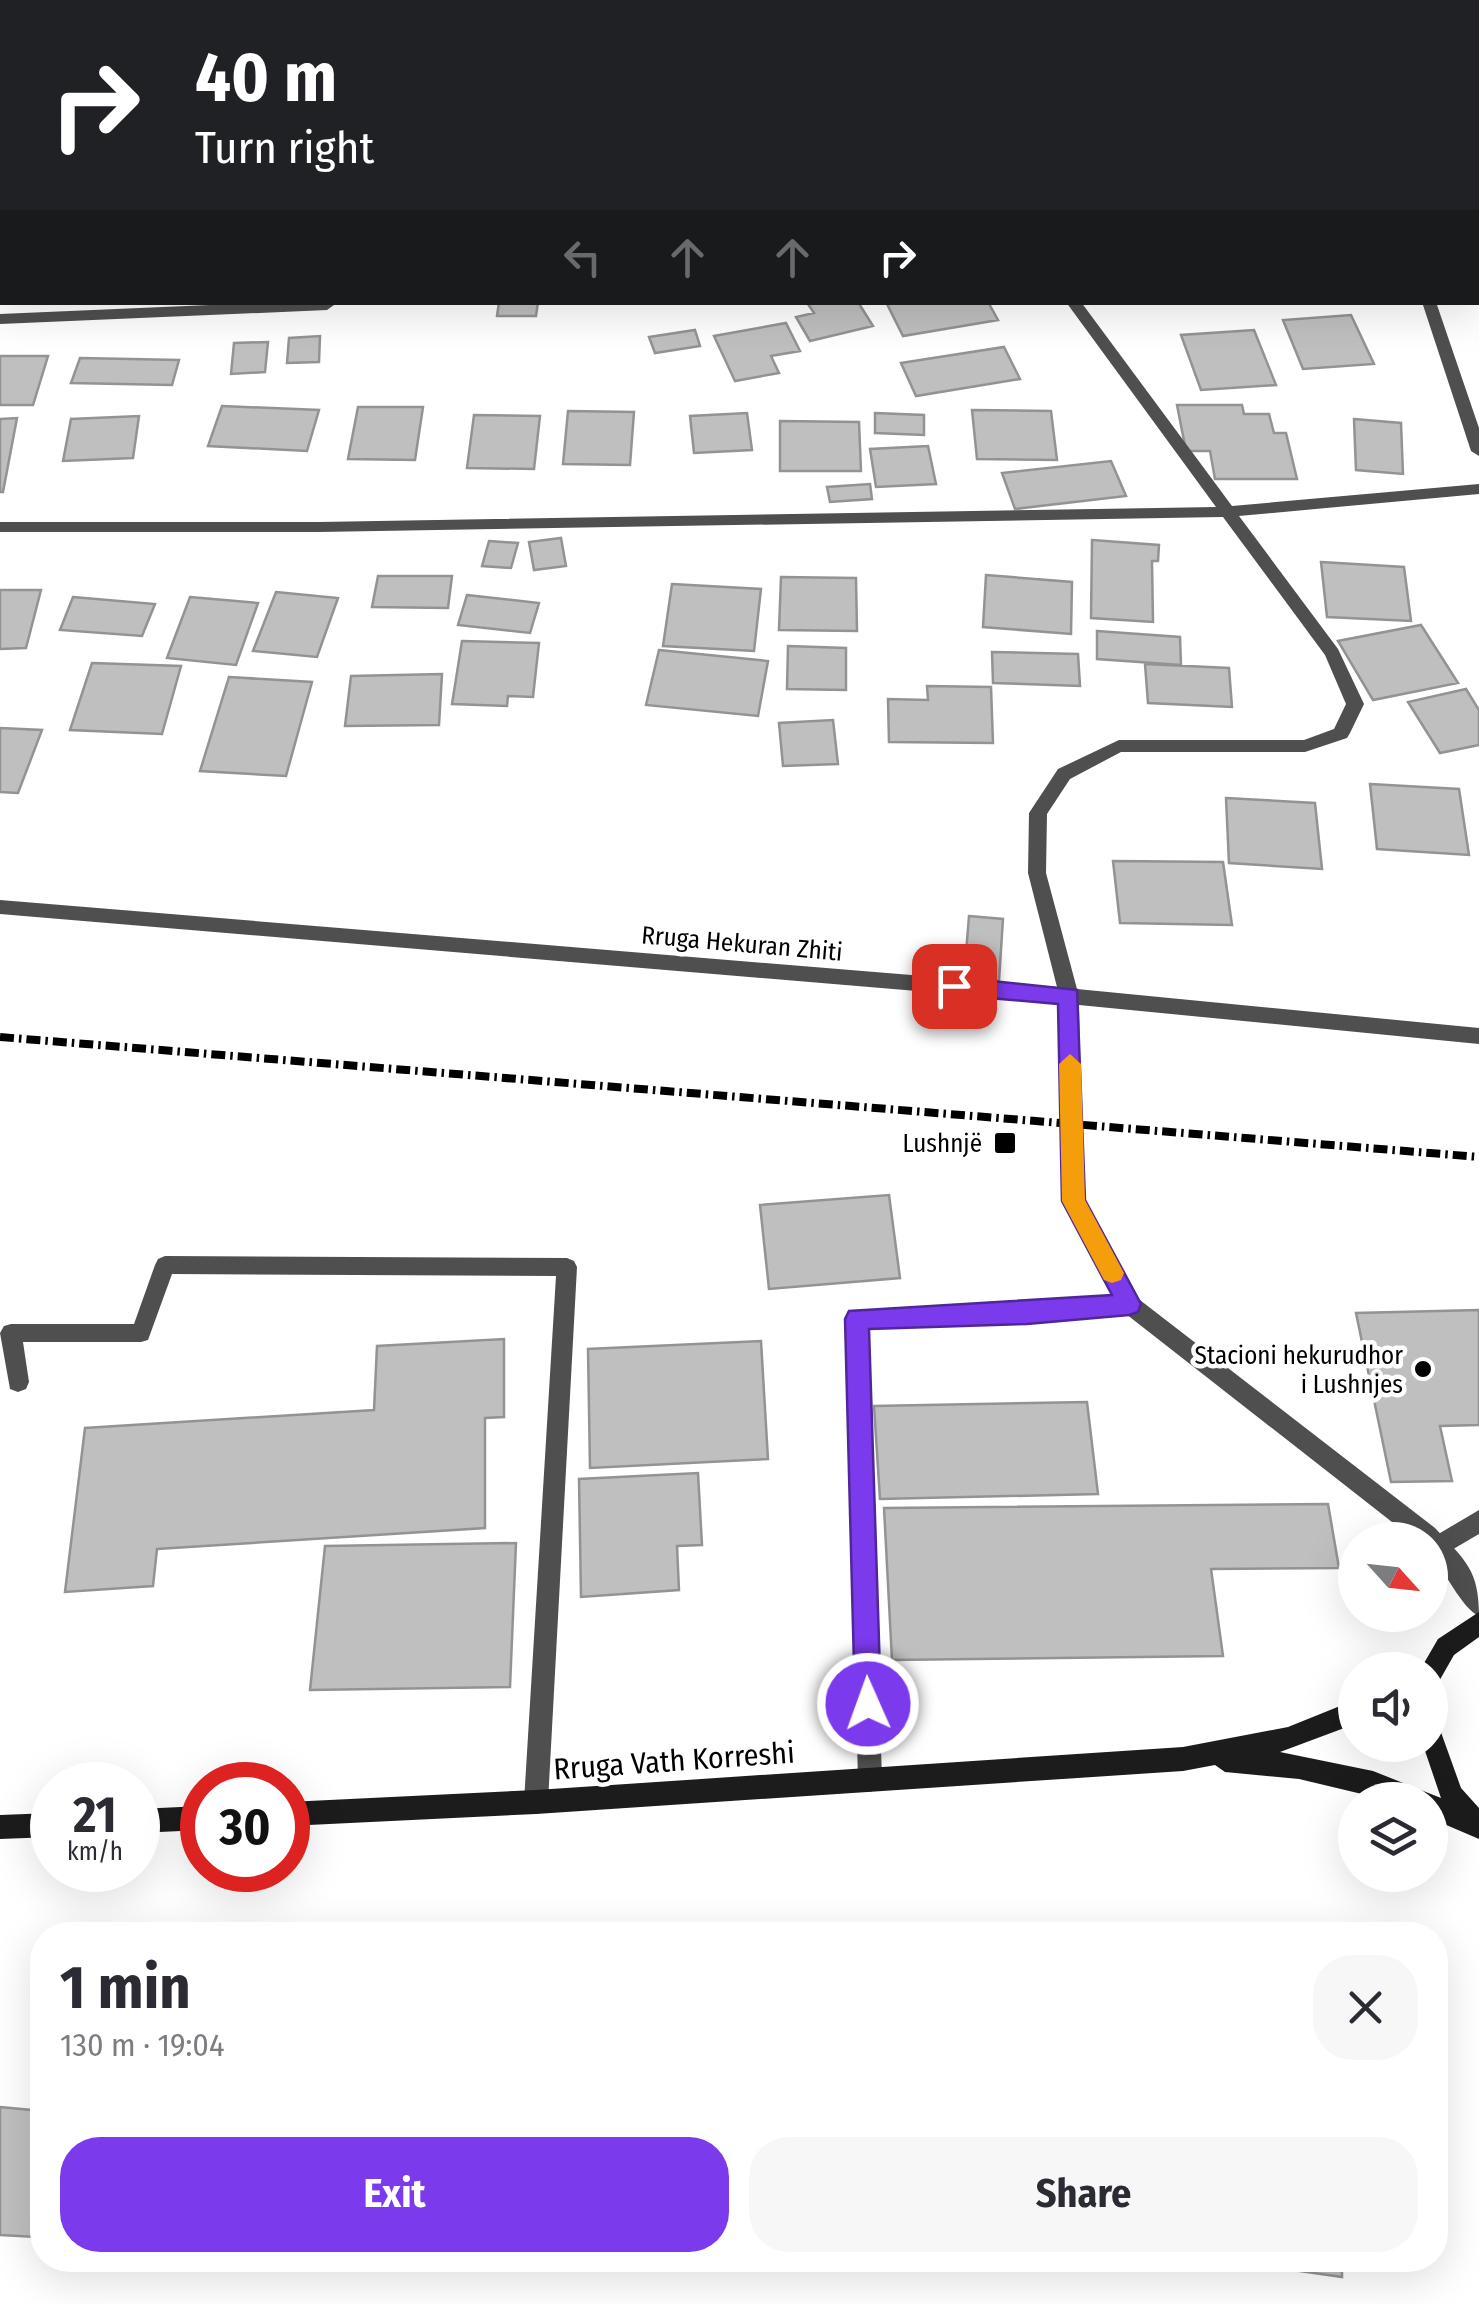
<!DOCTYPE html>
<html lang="en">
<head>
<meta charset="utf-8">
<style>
  :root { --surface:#fff; --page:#f7f7f7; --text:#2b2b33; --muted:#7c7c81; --accent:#7c3aed }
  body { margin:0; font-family:"Fira Sans Condensed",sans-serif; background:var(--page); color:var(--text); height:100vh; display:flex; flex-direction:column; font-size:38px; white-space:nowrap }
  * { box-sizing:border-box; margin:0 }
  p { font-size:32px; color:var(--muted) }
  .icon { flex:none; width:55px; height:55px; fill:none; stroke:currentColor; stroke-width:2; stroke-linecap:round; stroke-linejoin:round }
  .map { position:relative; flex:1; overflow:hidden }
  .side { position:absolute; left:30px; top:1922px; width:1418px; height:350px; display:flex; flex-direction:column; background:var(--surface); border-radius:40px; box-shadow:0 10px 40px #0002 }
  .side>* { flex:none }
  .top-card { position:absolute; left:0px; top:0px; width:1480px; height:305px; box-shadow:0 10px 40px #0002; background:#202124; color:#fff; overflow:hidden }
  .needle { width:65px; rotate:117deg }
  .controls { position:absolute; left:1338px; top:1522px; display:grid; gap:20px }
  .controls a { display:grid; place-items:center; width:110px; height:110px; border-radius:50%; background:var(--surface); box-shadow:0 10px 40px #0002; font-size:50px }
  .speed { position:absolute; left:30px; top:1762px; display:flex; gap:20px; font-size:50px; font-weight:700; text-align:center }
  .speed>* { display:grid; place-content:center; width:130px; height:130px; border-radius:50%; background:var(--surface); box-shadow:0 10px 40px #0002; line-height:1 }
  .speed small { font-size:25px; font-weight:400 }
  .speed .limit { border:15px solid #d22; background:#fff; color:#111 }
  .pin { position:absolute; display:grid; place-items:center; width:85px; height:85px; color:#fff; margin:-42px; border-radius:20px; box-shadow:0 5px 15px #0006 }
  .me { position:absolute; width:110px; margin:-55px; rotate:358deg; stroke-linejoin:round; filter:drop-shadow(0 0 8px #0008) }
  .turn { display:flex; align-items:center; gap:35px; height:210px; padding:0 30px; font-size:45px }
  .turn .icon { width:130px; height:130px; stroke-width:2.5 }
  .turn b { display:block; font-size:70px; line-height:85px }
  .lanes { display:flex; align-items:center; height:95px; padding:0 30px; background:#0003; justify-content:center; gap:50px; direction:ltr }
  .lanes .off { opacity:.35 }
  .round { display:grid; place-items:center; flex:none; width:105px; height:105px; border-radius:40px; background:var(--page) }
  .head { display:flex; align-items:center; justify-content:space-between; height:170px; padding:0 30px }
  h1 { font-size:60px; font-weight:700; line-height:75px }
  .cta { display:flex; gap:20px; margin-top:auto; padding:20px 30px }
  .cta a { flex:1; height:115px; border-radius:40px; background:var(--accent); color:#fff; font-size:40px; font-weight:700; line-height:115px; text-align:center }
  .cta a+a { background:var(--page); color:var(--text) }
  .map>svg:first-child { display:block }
  .building { fill:#bfbfbf; stroke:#939393; stroke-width:2.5 }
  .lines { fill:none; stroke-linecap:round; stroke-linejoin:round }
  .service { fill:#4f4f4f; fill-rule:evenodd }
  .minor { fill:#4f4f4f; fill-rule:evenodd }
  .secondary { fill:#1c1c1c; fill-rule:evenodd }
  .rail { stroke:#000; stroke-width:8; stroke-dasharray:14 5 2.5 5; stroke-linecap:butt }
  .route { fill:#7c3aed; stroke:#51269a; stroke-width:2.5 }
  .slow { fill:#f59e0b }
  .poi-dot { fill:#000; stroke:#fff; stroke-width:4 }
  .labels { text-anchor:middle; stroke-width:9; stroke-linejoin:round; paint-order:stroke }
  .street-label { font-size:25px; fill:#000; stroke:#fff }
  .poi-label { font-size:25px; fill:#000; stroke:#fff; text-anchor:end }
  .near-street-label { font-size:30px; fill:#000; stroke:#fff }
</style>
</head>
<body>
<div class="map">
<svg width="1479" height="2304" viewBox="0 0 1479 2304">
  <rect width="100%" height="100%" fill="#fff"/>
  <path class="building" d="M499,302H538L536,316H497Z
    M858,302L873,326L810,341L796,317L814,313L808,304L813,302Z
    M886,302H988L998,320L903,336Z
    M1351,315L1374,364L1303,369L1283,320Z
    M786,323L800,351L771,356L779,373L735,381L714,336Z
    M695,330L700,346L655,353L649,337Z
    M1254,330L1276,385L1201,390L1181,335Z
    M320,336L319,362L287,363L289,338Z
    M268,342L265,372L231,374L234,343Z
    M1004,347L1020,379L916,396L901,363Z
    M0,356H48L33,405H0Z
    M80,358L179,360L172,385L71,383Z
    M1177,405H1242L1244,414H1269L1274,433H1286L1297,479H1215L1210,451H1186Z
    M222,406L319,410L307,451L208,446Z
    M358,407H423L415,460L348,459Z
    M972,410L1051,411L1057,460L977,459Z
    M568,411L634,412L630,465L563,464Z
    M747,413L752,450L694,453L690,416Z
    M875,413L924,415V435L875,433Z
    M474,415L540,416L534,469L467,468Z
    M139,416L133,458L63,461L71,419Z
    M17,418L3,492H0V419Z
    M1354,419L1401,423L1403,474L1356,470Z
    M780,421L859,422L861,471H780Z
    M928,446L936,484L876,487L870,449Z
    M1111,461L1126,496L1015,509L1002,473Z
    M870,484L872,499L830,502L827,487Z
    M561,538L566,566L534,570L529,542Z
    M1092,540L1159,545L1158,561H1152L1153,622L1091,618Z
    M489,541L518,543L511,568L482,566Z
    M1321,562L1404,567L1411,621L1327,617Z
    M986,575L1072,582L1071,634L983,627Z
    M378,576H452L448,608L372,607Z
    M781,577L856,578L857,631L779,630Z
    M672,584L761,589L754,651L663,646Z
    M0,590H41L26,648L0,649Z
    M276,592L338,598L317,657L253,651Z
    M467,595L539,603L530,633L458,625Z
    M73,597L155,604L142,636L60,630Z
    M190,597L258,603L236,665L167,658Z
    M1421,625L1458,683L1373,700L1338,641Z
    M1097,631L1180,637L1181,665L1097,659Z
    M462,641L539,643L533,697L508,696L507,706L452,704Z
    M788,646L846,648V690L787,689Z
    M659,650L768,661L758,716L646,705Z
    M992,652L1078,654L1080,686L993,683Z
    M92,663L181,666L162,734L70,730Z
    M1145,664L1229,668L1232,707L1148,703Z
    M442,674L439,725L345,726L351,676Z
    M229,677L312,682L286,776L200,771Z
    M927,686L991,687L993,743L889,742L888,699L928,700Z
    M1466,689L1479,710V745L1440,753L1408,702Z
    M833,720L838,764L783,766L779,723Z
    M0,728L42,730L18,793L0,792Z
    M1370,784L1459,789L1469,855L1377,849Z
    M1226,798L1315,803L1322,869L1229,863Z
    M1113,861L1223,862L1232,925L1120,923Z
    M969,916L1003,919L999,981L964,978Z
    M889,1195L900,1278L769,1289L760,1205Z
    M1479,1310V1425L1440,1426L1452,1481L1391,1482L1356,1313Z
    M504,1339V1417L485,1418V1528L157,1549L153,1586L65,1592L85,1428L374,1410L377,1346Z
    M761,1341L768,1459L590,1468L588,1349Z
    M1087,1402L1098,1494L880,1499L874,1406Z
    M698,1473L702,1545L677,1546L679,1590L581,1597L579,1479Z
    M1328,1504L1339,1568L1211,1569L1223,1656L892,1660L884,1508Z
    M516,1543L510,1687L310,1690L325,1546Z
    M0,2107L42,2111V2209L36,2237L0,2235Z
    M1223,2260H1342V2277Z"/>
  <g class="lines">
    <path class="service" d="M1479,1510V1534L1438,1558L1430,1555V1539Z"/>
    <path class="minor" d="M838,0H851L852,2H839Z
      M1338,0H1350V2H1338Z
      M0,142H2V150H0Z
      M1478,160H1479V168H1478Z
      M279,302L334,305L327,310L0,324V314Z
      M1066,302H1081L1232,506L1479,484V494L1239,516L1338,649L1364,704L1350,733L1347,738L1305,752H1121L1070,779L1047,814L1046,873L1077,989L1479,1028V1044L1079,1005L1083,1200L1136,1297L1435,1528C1466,1561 1479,1570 1479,1616C1462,1609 1445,1570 1430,1555V1540H1415L1126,1314L1027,1323L868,1328L882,1780L878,1788L870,1792L862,1788L858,1780L846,1319L850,1312L857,1310L1027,1305L1114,1296L1063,1201L1060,1003L0,914V900L1057,987L1028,873L1029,813L1058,769L1119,740H1304L1334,729L1346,704L1325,655L1223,517L319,532H0V522H319L1216,507Z
      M1422,302H1436L1479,428V456L1471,451Z
      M165,1256L567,1258L574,1261L577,1267L548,1802L545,1811L536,1814L527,1811L524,1802L556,1276L172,1274L148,1340L141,1342H23L29,1382L26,1389L18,1392L10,1389L0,1333L4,1326L11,1324H134L155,1265L158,1259Z"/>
    <path class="secondary" d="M1479,1612V1637L1454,1655L1438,1683L1430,1687V1670H1420L1438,1639Z
      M1355,1700V1724L1280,1752L1373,1771L1441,1798L1423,1745H1430V1720L1438,1724L1461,1788L1479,1808V1839L1430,1818V1800H1387L1299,1779L1225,1772L1215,1765L1183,1771L536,1814L288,1826V1802L536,1790L1183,1747L1288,1727Z
      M202,1806V1830L138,1833V1809Z
      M52,1813V1837L0,1839V1815Z"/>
    <path class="rail" d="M0,1037L1479,1157"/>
  </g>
  <path class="route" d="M954,977L1077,990L1085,1200L1141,1304L1138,1312L1129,1315L1027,1324L869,1329L881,1704L877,1713L868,1717L859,1713L855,1704L845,1319L849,1311L1112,1295L1062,1201L1058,1004L954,995L943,986Z"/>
  <path class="slow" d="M1070,1054L1081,1064L1085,1200L1124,1273L1121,1280L1112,1283L1104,1280L1062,1201L1059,1064Z"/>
  <g class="poi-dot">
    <rect x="993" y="1131" width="24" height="24" rx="5"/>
    <circle cx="1423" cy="1369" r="10"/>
  </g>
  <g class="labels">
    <g class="street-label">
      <text transform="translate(742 943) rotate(5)" y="9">Rruga Hekuran Zhiti</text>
    </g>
    <g class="poi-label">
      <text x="982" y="1152">Lushnjë</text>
      <text x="1403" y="1364">Stacioni hekurudhor<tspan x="1403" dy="29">i Lushnjes</tspan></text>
    </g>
    <g class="near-street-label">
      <text transform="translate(674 1761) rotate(-4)" y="10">Rruga Vath Korreshi</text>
    </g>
  </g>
</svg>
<div class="controls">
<a><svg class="needle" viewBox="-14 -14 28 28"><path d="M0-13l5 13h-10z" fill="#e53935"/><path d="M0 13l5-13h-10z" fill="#7c7c81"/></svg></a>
<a><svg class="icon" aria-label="sound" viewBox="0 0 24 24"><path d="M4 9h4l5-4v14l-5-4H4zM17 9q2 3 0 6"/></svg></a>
<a><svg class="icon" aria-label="layers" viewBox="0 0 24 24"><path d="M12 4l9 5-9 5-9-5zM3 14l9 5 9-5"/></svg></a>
</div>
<div class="speed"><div>21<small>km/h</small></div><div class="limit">30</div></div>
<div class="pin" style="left:954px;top:986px;background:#d93025"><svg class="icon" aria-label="arrive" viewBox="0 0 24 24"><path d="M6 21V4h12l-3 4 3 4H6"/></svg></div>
<svg class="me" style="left:868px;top:1704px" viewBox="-20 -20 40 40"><circle r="17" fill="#7c3aed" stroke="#fff" stroke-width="3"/><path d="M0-11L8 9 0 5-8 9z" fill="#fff"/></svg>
<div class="top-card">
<div class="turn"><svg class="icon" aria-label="right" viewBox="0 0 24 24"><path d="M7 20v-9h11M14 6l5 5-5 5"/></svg><div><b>40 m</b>Turn right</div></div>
<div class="lanes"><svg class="icon off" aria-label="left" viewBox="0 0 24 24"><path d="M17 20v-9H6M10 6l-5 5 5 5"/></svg><svg class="icon off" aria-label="ahead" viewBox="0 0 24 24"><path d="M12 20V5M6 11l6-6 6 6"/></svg><svg class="icon off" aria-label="ahead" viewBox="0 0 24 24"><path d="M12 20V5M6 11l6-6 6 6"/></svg><svg class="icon" aria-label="right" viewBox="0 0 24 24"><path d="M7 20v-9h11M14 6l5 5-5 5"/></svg></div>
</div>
<section class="side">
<div class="head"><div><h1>1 min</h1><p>130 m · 19:04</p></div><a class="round"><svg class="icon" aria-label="close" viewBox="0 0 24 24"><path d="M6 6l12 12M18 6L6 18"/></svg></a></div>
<div class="cta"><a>Exit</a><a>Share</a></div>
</section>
</div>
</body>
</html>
